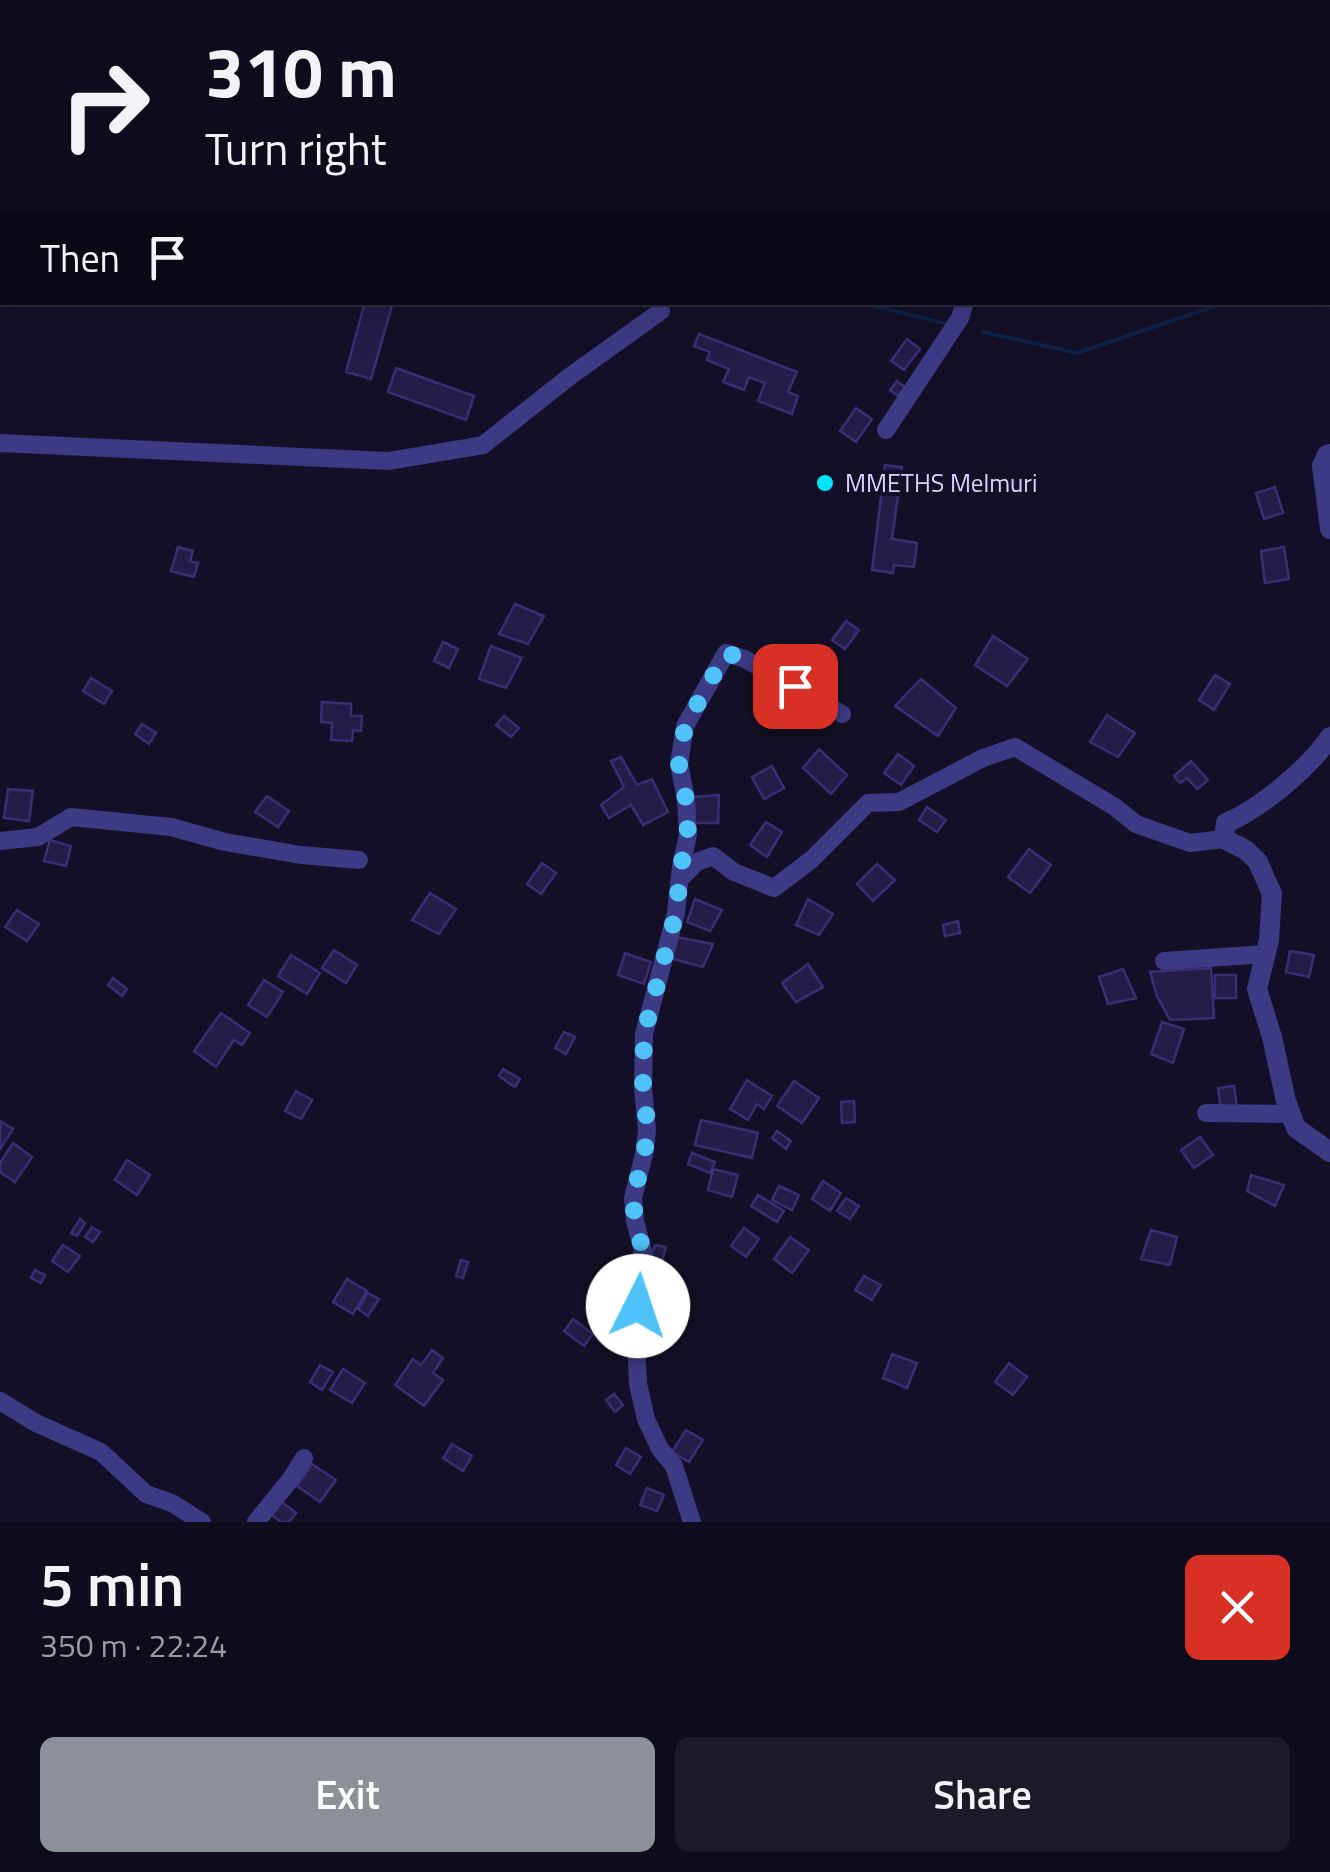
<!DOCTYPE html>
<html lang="en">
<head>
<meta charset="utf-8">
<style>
  :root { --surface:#0e0b1c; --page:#1c1929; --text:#f1f3f6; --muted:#9b9ba3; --line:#2e2b3b; --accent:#8c9099 }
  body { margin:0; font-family:"Titillium Web",sans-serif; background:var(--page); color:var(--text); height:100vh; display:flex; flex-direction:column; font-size:38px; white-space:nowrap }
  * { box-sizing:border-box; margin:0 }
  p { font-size:32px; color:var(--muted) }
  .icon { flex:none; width:55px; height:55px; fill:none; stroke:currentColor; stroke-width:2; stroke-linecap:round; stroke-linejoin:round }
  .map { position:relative; height:1522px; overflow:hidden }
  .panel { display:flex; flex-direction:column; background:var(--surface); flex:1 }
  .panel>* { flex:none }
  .hud { position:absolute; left:0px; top:0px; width:1330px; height:305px; box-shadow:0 10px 40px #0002,0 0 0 2px var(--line); background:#0e0b1c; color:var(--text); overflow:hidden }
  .pin { position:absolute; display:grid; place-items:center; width:85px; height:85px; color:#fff; margin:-42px; border-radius:20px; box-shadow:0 5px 15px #0006 }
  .me { position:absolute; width:110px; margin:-55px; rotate:4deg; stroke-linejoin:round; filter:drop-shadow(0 0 8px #0008) }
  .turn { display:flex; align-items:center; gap:35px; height:210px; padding:0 40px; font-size:45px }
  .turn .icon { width:130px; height:130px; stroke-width:2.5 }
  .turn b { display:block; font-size:70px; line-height:85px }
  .then { display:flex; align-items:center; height:95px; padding:0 40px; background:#0003; gap:20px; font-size:38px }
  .round { display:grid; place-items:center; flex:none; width:105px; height:105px; border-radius:15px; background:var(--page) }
  .headline { display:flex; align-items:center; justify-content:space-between; height:170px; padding:0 40px }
  h1 { font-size:60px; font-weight:600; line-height:75px }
  .cta { display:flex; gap:20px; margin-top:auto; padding:20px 40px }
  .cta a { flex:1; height:115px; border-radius:15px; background:var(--accent); color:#fff; font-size:40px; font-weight:600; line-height:115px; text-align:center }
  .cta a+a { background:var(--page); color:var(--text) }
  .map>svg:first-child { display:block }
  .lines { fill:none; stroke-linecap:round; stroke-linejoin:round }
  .stream { stroke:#0c2248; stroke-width:4 }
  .building { fill:#241b47; stroke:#3b2d73; stroke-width:2.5 }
  .minor { stroke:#3d3a85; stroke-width:18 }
  .tertiary { stroke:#3d3a85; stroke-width:20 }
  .trunk { stroke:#e055d1; stroke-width:28 }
  .route { stroke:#4fc3f7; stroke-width:18; stroke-dasharray:0 32.4 }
  .poi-dot { fill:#00e5ff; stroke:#130f26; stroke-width:4 }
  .labels { text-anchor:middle; stroke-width:8; stroke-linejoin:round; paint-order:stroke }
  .poi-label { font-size:25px; fill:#d9d4ff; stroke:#130f26; text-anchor:start }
</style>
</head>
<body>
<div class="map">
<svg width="1330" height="1522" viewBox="0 0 1330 1522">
  <rect width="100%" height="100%" fill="#130f26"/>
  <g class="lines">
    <path class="stream" d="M1328,297H1330
      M859,302L947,324
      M0,303L2,301
      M983,332L1077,353L1227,302"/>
  </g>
  <path class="building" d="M912,0H951V2H912Z
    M365,302H393L371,379L346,372Z
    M699,334L797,372L788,392L798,396L792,414L758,401L765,383L749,377L744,390L723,382L729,369L707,360L710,352L694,346Z
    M907,339L920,349L904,370L891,361Z
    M396,368L474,396L466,420L388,392Z
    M897,381L905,387L898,396L890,390Z
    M856,408L872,419L856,442L840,431Z
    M885,465L902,467L892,539L917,543L914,567L894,565L893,573L872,570Z
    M1275,487L1283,513L1264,519L1256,493Z
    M178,547L193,551L190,561L198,563L194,577L171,571Z
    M1284,547L1289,579L1265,583L1261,551Z
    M515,604L544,616L528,644L499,634Z
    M846,621L859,630L845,649L832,640Z
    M993,636L1028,659L1007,686L975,665Z
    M443,642L458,649L449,668L434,661Z
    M491,646L522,658L506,688L479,679Z
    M1215,675L1230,684L1214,710L1199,700Z
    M91,678L112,691L104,704L83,691Z
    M921,679L956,708L938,736L895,706Z
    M322,702L351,704V716H362L361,731L353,730L352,741L331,740L332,723L321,722Z
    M1107,715L1135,733L1118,757L1090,742Z
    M504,716L519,728L511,737L496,725Z
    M142,724L156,733L149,744L135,734Z
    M819,749L847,775L831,794L803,768Z
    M898,754L914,766L901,785L884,773Z
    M621,757L637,785L652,779L668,812L643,825L631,805L609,818L601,805L624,787L611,761Z
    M1191,761L1208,780L1197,789L1187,778L1180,783L1174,776Z
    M772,766L784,788L764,799L752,777Z
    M8,789L33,791L29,821L4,818Z
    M719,795L718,823H695L693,797Z
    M267,796L289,811L278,827L255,812Z
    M927,807L946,820L937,832L919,820Z
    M766,822L782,832L767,857L750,845Z
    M50,840L71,846L66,866L44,861Z
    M1029,849L1051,865L1030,893L1008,877Z
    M542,863L556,873L541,894L527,884Z
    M877,864L895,880L873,901L857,884Z
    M430,893L456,909L439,934L412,920Z
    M695,899L722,910L710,931L687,922Z
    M808,899L833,914L819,935L796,925Z
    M17,910L39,924L27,941L5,927Z
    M958,921L960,933L945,936L943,925Z
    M671,936L713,944L703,967L666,957Z
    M334,950L357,965L346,983L322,968Z
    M1290,951L1314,955L1309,977L1286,972Z
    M625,953L651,962L644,984L618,975Z
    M291,955L320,973L307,994L278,976Z
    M808,964L823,987L796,1002L782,983Z
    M1211,968L1214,1018L1170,1020L1157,996L1150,972Z
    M1123,969L1136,998L1108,1004L1099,977Z
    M1215,975H1236V998H1215Z
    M113,978L127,989L122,996L108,985Z
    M264,980L283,992L267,1017L248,1005Z
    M221,1013L250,1033L242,1045L234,1040L216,1067L194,1051Z
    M1162,1022L1184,1029L1173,1063L1151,1054Z
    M564,1032L575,1037L566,1054L555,1048Z
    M503,1069L520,1079L515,1087L499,1076Z
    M747,1080L772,1096L764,1109L757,1104L748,1120L730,1109Z
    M794,1081L819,1098L802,1123L777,1106Z
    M1234,1086L1237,1108L1221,1110L1218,1088Z
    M296,1091L312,1100L301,1119L285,1111Z
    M854,1101L855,1122L842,1123L841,1102Z
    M701,1120L758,1133L752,1158L695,1145Z
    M0,1121L13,1129L0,1149Z
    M777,1131L791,1141L786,1149L772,1138Z
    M1200,1137L1213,1155L1194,1168L1181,1150Z
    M13,1143L32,1157L15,1182L0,1172V1163Z
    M692,1153L715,1162L710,1173L688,1164Z
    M127,1160L150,1175L137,1195L115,1180Z
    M713,1169L738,1175L732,1197L708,1190Z
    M1251,1175L1284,1185L1275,1206L1247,1191Z
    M823,1181L841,1193L830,1211L812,1199Z
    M779,1186L799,1195L792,1210L772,1200Z
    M758,1195L784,1211L777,1222L751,1206Z
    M846,1198L859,1206L850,1219L837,1211Z
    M80,1219L85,1223L77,1236L71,1233Z
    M92,1227L100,1232L93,1242L85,1237Z
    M744,1228L759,1239L746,1257L731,1246Z
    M1151,1230L1177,1237L1170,1265L1141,1259Z
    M790,1237L809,1250L792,1273L774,1259Z
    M63,1245L80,1256L68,1272L52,1261Z
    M655,1245L666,1247L662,1261L651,1259Z
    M461,1260L468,1262L463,1278L456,1276Z
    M35,1270L45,1275L41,1283L31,1278Z
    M864,1276L881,1285L872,1300L855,1290Z
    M347,1279L367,1291L353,1314L333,1302Z
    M368,1293L379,1299L368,1316L358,1309Z
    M573,1319L593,1334L584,1346L564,1331Z
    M432,1350L443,1358L433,1373L443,1380L424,1406L395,1385L413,1359L421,1365Z
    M892,1354L917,1363L907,1388L883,1378Z
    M1009,1363L1027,1377L1013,1395L995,1382Z
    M320,1365L333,1372L322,1390L310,1382Z
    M343,1369L365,1383L352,1403L330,1390Z
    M614,1394L623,1405L615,1412L606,1400Z
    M686,1430L703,1440L689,1462L672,1452Z
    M452,1444L472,1456L463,1471L443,1458Z
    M626,1448L641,1457L630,1474L616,1465Z
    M312,1464L336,1480L320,1502L297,1486Z
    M647,1488L664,1495L657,1511L640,1505Z
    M279,1500L296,1513L289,1522H281L269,1513Z"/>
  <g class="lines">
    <path class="minor" d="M351,0L353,2
      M590,0L591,2
      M723,0V2
      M818,2L819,0
      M886,430L960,318L965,302
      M0,443L388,461L483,445L569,377L661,311
      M0,841L38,837L71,817L171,827L225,842L301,855L359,860
      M681,878L697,862L713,856L734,872L774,888L811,860L868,803L899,802L983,758L1015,747L1115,807L1136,824L1190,843L1224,839
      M1164,961L1266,954
      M1206,1113L1291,1114
      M0,1401L36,1423L101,1452L146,1494L172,1503L202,1522
      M256,1522L290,1480L304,1458
      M692,1522L674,1466L660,1449L646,1419L638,1384L636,1338L639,1266L643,1251L635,1221L633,1198L644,1154L647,1131L643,1087L644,1034L676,913L681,866L688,835L686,799L679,764L685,726L726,653L745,659L842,714"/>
    <path class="tertiary" d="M1328,138L1330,148
      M1330,454L1327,455L1322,466L1330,529
      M1330,737C1310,767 1260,809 1226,823L1224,839L1246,850L1258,862L1272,894L1269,940L1257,989L1272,1037L1286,1101L1296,1128L1330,1152"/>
    <path class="trunk" d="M1328,31H1330
      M0,47L2,48"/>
  </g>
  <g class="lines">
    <path class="route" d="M638,1306L639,1266L643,1251L635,1221L633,1198L644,1154L648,1131L643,1087L644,1034L676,913L681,866L688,835L686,800L679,764L685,726L726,653L745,659L795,686"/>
  </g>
  <circle class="poi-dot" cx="825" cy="483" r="10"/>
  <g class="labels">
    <g class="poi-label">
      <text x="845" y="492">MMETHS Melmuri</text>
    </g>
  </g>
</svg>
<div class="pin" style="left:795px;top:686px;background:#d93025"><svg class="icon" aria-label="arrive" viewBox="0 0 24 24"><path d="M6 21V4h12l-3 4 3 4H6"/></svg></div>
<svg class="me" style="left:638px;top:1306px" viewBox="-20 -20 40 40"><circle r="19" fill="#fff"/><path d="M0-13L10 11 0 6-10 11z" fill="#4fc3f7"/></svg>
<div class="hud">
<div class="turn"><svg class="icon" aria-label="right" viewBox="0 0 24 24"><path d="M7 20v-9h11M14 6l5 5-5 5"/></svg><div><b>310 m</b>Turn right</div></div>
<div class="then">Then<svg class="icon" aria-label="arrive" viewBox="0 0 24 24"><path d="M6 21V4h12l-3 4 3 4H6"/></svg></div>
</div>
</div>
<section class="panel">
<div class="headline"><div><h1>5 min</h1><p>350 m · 22:24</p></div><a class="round" style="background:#d93025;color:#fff"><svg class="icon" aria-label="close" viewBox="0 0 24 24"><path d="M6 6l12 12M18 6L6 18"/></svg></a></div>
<div class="cta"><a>Exit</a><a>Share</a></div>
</section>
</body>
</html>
